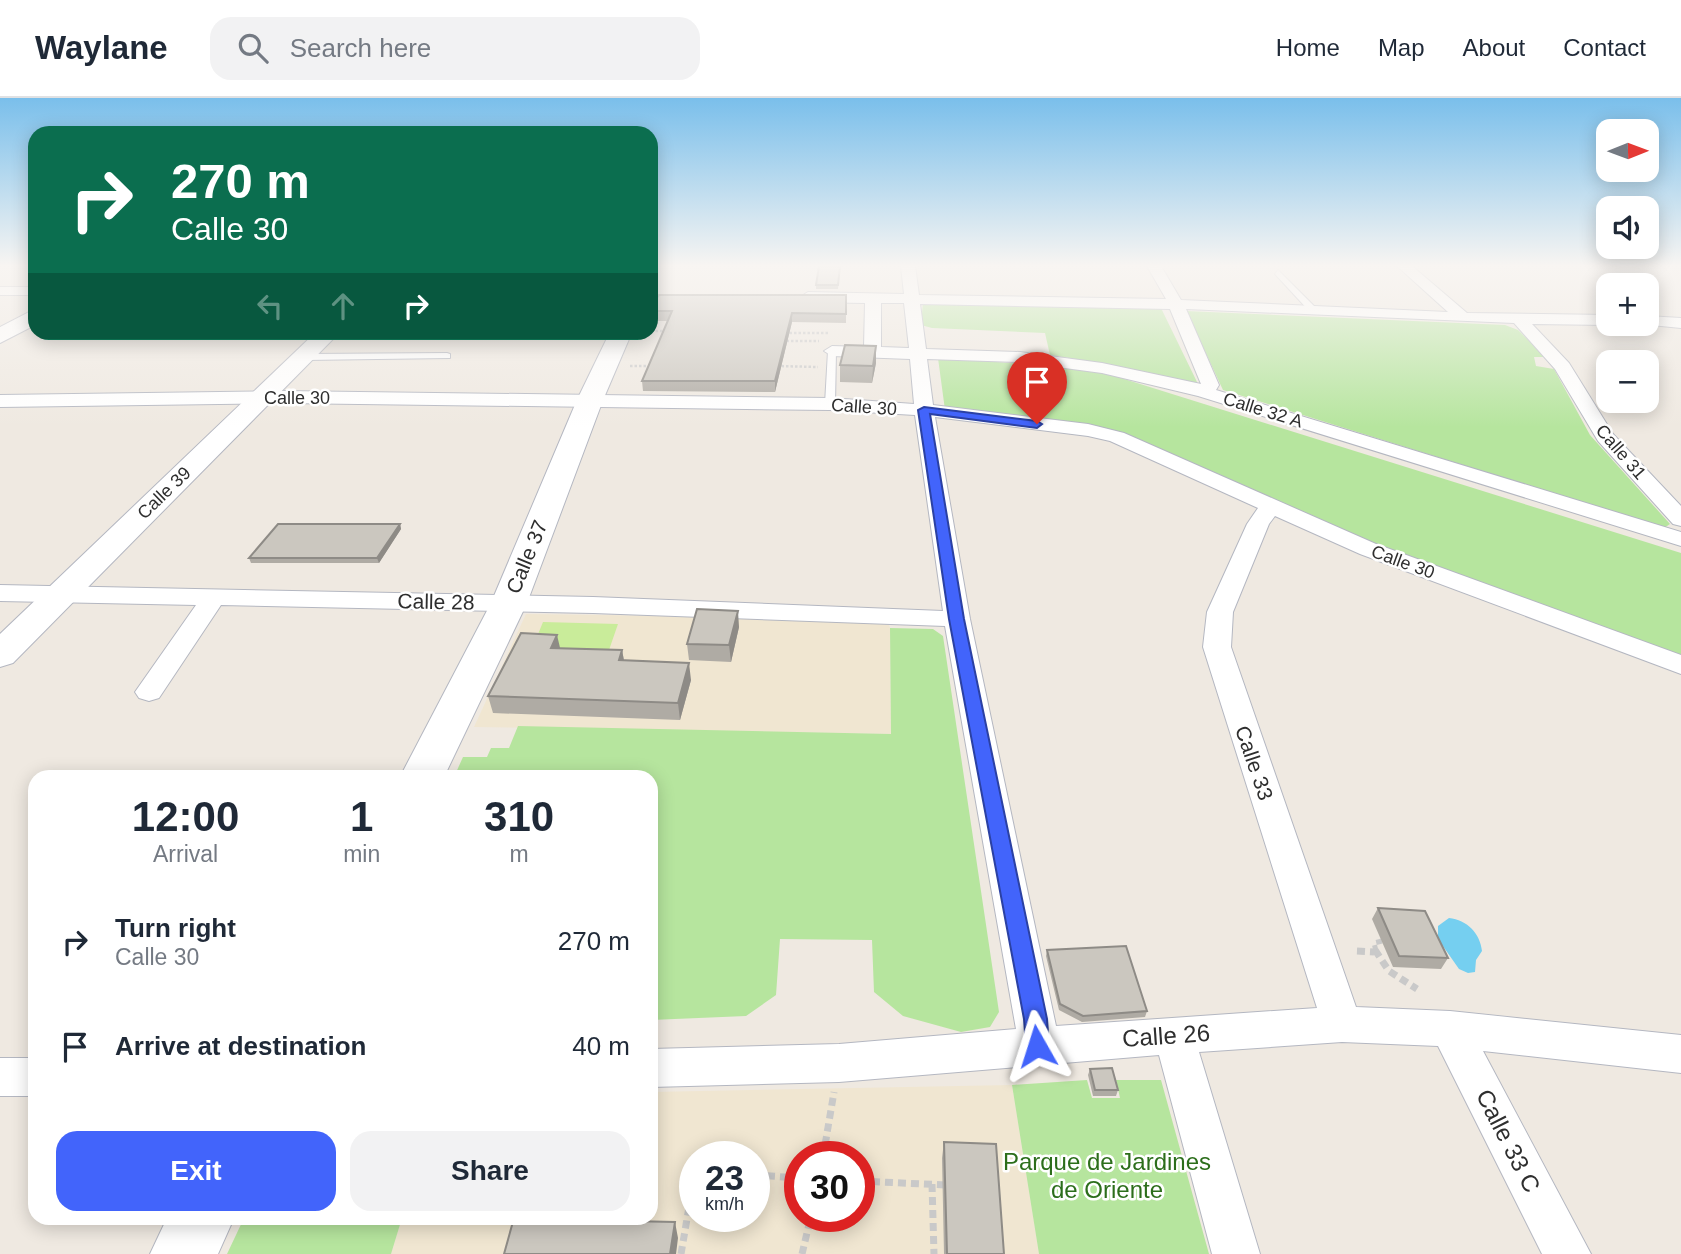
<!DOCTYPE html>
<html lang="en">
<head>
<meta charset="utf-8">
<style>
  :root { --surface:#fff; --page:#f2f2f3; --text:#1f2937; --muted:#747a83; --line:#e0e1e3; --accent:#4264fb }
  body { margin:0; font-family:Helvetica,sans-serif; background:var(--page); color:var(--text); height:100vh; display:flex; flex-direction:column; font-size:26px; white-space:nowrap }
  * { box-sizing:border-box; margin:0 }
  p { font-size:23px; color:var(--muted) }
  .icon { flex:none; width:38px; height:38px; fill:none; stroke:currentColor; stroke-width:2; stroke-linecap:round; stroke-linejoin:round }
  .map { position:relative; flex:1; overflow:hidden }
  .details { position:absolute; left:28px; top:672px; width:630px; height:455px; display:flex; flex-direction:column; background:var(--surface); border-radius:21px; box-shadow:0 4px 18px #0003 }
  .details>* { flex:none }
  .hud { position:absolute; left:28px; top:28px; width:630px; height:214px; border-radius:21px; box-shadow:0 4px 18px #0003; background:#0b6e4f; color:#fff; overflow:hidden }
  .needle { width:46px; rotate:89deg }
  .tools { position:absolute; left:1596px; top:21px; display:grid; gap:14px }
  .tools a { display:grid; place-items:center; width:63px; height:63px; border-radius:14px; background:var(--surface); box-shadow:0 4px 18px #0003; font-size:35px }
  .speed { position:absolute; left:679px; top:1043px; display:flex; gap:14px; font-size:35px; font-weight:700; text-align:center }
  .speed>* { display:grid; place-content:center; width:91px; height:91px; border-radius:50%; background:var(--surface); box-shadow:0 4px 18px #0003; line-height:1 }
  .speed small { font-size:18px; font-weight:400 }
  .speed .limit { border:10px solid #d22; background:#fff; color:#111 }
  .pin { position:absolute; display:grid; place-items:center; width:60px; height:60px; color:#fff; margin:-72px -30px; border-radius:50% 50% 50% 0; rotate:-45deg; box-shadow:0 0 7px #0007 }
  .pin .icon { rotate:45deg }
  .me { position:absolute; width:77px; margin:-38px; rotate:354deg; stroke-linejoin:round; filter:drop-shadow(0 0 5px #0008) }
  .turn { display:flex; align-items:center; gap:24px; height:147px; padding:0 28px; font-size:32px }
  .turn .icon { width:91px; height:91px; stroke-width:2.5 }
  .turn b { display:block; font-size:49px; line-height:60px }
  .lanes { display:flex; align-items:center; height:66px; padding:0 28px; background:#0003; justify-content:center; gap:35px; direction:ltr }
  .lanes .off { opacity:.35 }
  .eta { display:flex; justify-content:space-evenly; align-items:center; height:119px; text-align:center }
  .eta b { font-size:42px; font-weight:700; line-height:49px }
  .cta { display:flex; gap:14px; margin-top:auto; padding:14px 28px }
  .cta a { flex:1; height:80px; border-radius:21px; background:var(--accent); color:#fff; font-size:28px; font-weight:700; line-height:80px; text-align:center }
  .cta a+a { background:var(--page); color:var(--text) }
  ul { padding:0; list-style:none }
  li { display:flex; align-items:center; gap:21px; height:105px; padding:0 28px }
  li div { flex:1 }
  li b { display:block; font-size:26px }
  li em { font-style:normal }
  header { display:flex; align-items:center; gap:42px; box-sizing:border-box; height:98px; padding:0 35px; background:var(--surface); border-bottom:2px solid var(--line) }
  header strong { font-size:33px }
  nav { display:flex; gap:38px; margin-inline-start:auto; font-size:24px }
  .search { width:490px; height:63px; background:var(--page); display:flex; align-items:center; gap:18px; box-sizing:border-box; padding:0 24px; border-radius:21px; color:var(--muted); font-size:26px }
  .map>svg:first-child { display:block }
  .education { fill:#f0e6d1; fill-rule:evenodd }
  .green { fill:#b6e59e }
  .pitch { fill:#c9ec9a }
  .water { fill:#75cff0 }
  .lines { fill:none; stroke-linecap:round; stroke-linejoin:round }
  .lane-casing { stroke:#b4b7c1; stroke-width:2 }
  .street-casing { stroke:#b4b7c1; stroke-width:2 }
  .secondary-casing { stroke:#b4b7c1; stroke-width:2 }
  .path-far2 { stroke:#c9c9c9; stroke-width:2.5; stroke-dasharray:2.5 2; stroke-linecap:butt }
  .path-far1 { stroke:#c9c9c9; stroke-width:5; stroke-dasharray:6 4.5; stroke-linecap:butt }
  .path { stroke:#c9c9c9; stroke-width:7; stroke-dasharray:8 5; stroke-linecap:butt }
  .lane { fill:#fff; fill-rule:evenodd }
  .street { fill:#fff; fill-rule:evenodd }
  .secondary { fill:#fff; fill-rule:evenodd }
  .wall { fill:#afaba4 }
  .shaded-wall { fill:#8e8b86 }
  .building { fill:#cbc7bf; stroke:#8e8b86; stroke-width:2 }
  .route { fill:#4264fb; stroke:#2b41a3; stroke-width:2 }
  .labels { text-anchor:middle; stroke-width:5; stroke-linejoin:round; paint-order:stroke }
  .far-street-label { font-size:18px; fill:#2e2e2e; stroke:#fff }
  .street-label { font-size:21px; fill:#2e2e2e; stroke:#fff }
  .near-street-label { font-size:24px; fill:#2e2e2e; stroke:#fff }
  .near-park-label { font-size:24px; fill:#2c6e1b; stroke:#fff }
</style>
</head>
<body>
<header>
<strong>Waylane</strong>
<div class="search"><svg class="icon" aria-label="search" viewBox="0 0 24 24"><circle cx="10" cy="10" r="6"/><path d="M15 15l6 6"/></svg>Search here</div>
<nav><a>Home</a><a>Map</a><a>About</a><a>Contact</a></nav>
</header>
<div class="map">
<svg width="1681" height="1156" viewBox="0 0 1681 1156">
  <rect width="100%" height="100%" fill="#efe9e1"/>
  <path class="education" d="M526,516L887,521L890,530L891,636L474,629Z
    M1012,987L1039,1156H391L402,1120H651V994ZM695,1059H754V1118H695ZM800,1059H859V1118H800Z"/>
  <path class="green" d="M923,204L1161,210L1197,284L1188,288L1101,265L1050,257L1045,235L932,230L921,227Z
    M1186,213L1505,227L1518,232L1546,259H1534L1536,268L1554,271L1590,337L1670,426L1664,430L1223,292Z
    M938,260L1040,267L1105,275L1681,455V564L1353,443L1124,338L945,312Z
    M890,530L933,531L943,538L999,914L990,929L961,934L903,918L874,894L872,842L780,841L776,897L746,918L651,922V679H454L463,659H487L491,650H509L518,628L891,636Z
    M1087,982L1092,1000H1120L1116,982H1161L1209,1156H1039L1012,987Z
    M244,1120H402L391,1156H227Z"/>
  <path class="pitch" d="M543,524L618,526L609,552L532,551Z"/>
  <path class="water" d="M1449,820C1467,822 1480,835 1482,853L1476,862L1475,874L1468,875L1459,871L1438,841V828Z"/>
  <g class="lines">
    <g class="lane-casing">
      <path id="lane" d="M1278,172L1318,212V216H1312L1275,176Z
        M832,250L836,253L835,306L830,309L825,306L828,253Z
        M447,255L450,256V260L304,262L300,259L304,256Z"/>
    </g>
    <g class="street-casing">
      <path id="street" d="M901,168H915L919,197L1166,201L1147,168H1161L1181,202L1448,214L1397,168H1412L1467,215L1608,217V226H1612L1608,227L1532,226L1569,265L1613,336L1681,408V428L1673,426L1598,343L1555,271L1514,225L1186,211L1219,287L1216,292L1681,434V448L1198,298L1102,275L1020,264L927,261L933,307L1088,326L1124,335L1376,446L1681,557V576L1360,456L1275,418L1269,426L1233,514L1231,549L1356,909L1450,913L1681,937V975L1483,953L1591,1156H1542L1438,948L1342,944L1199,954L1260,1156H1212L1159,957L839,984L651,989V951L839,946L1016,931L945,528L593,515L221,507L159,600L149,603L139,600L135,594L196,507L0,503V487L593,499L943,513L915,317L830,312L284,305L0,309V297L284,293L830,300L914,306L910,261L832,258L824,253L832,248L864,249L865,205L808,204L800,199L808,194L904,196ZM881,205H904L909,250L881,249ZM920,206L1170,211L1201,286L1102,265L1020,254L926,251ZM935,319L1088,338L1110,343L1258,410L1247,426L1207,514L1203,549L1317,910L1056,928L970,521Z
        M0,189H35V197H0Z
        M1647,218L1681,220V230L1641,226H1647Z
        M0,960H35V998H0Z"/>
    </g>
    <g class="secondary-casing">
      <path id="secondary" d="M35,211V227L0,245V229Z
        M316,234H340L13,565L0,569V536Z
        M610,234H632L603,302L527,505L444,679H400L491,505L577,302Z
        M167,1120H234L218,1156H150Z"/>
    </g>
    <path class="path-far2" d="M651,233H668
      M785,235H829
      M782,243H819
      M630,268H653
      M777,268L818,269"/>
    <path class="path-far1" d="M1357,853H1364
      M1376,853L1374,845L1382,843"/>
    <path class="path" d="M1375,852L1389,873L1417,891
      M1357,853L1374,854
      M823,1059L834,994
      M754,1077L800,1080
      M859,1083L946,1087
      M932,1086L934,1156
      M681,1156L695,1074
      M802,1156L811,1118"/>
    <use href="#lane" class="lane"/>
    <use href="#street" class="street"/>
    <use href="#secondary" class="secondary"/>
  </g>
  <path class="wall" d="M840,168L838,191H816V187Z
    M846,197V225L792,224L775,294L643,293L642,283L668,223H651V208Z
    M275,234H310L306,238L276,239Z
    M876,248V265L872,285L840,284V267Z
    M400,426L401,431L379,465H251L249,460Z
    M739,529L731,564L689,562L687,546Z
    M560,550L622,552L624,562L691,582L680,622L493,615L488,598Z
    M1378,810L1448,860L1441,871L1393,869L1372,821Z
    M1047,852L1147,913L1145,919L1082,924L1059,912L1046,858Z
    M1090,971L1118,992L1116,998H1093L1088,977Z
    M944,1044L1004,1156H944L942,1060Z"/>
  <path class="shaded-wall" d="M792,215V224L775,294V283Z
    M876,248V265L872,285L873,268Z
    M400,426L401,431L379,465L377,460Z
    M738,513L739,529L731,564L729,547Z
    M557,537L561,554L551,550Z
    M622,552L625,569L619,562Z
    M689,565L691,582L680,622L678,605Z
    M675,1124L678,1140L676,1156H670Z"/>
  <path class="building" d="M819,168H840L838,187H816Z
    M659,197H846V216L792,215L775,283H642L672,213H651V208Z
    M845,247L876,248L873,268L840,267Z
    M278,426H400L377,460H249Z
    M697,511L738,513L729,547L687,546Z
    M521,535L557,537L551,550L622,552L619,562L689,565L678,605L488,598Z
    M1378,810L1425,813L1448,860L1399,858Z
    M1126,848L1147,913L1083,918L1060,906L1047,852Z
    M1112,970L1118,992H1095L1090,971Z
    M944,1044L996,1046L1004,1156H947Z
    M514,1120H582L581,1122L675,1124L670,1156H504Z"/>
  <linearGradient id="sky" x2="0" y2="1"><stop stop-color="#7abfeb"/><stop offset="0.51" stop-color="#f8f5f2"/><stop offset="1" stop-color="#f8f5f2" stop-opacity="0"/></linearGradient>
  <rect width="1681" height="329" fill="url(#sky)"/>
  <path class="route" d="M924,309L1037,323L1042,326L1037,330L930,316L964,521L1047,921L1049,948L1046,955L1037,958L1029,955L1026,948L1024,921L949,521L918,312Z"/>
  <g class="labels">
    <g class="far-street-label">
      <text x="297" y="306">Calle 30</text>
      <text transform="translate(864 309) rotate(4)" y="6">Calle 30</text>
      <text transform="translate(1263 312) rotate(17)" y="6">Calle 32 A</text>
      <text transform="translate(1621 354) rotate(49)" y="6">Calle 31</text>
      <text transform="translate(164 395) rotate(-44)" y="6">Calle 39</text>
      <text transform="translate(1403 464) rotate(20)" y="6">Calle 30</text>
    </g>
    <g class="street-label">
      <text transform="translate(527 459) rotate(-68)" y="7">Calle 37</text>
      <text transform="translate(436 504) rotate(1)" y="7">Calle 28</text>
      <text transform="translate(1254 665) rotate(71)" y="7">Calle 33</text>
    </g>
    <g class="near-street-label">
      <text transform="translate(1166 938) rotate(-4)" y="8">Calle 26</text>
      <text transform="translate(1508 1043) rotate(63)" y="8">Calle 33 C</text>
    </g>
    <g class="near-park-label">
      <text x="1107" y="1072">Parque de Jardines<tspan x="1107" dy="28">de Oriente</tspan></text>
    </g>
  </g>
</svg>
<div class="tools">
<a><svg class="needle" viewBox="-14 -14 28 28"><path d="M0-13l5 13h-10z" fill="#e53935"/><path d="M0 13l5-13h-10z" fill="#747a83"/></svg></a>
<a><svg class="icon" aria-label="sound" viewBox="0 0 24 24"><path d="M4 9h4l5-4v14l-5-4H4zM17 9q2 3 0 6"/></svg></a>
<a>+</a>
<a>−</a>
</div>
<div class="speed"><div>23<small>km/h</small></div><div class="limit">30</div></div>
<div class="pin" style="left:1037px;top:326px;background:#d93025"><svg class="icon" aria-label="arrive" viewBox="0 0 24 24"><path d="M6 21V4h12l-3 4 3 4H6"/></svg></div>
<svg class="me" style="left:1037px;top:948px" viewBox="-20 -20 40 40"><path d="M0-17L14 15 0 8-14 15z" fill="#4264fb" stroke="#fff" stroke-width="4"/></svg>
<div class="hud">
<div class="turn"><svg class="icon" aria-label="right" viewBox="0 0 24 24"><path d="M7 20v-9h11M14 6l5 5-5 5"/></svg><div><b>270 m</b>Calle 30</div></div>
<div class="lanes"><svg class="icon off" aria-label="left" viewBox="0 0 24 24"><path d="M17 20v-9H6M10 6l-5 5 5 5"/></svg><svg class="icon off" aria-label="ahead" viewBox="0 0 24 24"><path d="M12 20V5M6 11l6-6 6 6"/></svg><svg class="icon" aria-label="right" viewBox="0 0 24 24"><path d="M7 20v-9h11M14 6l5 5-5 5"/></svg></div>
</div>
<section class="details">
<div class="eta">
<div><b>12:00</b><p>Arrival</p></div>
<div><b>1</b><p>min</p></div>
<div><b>310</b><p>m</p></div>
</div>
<ul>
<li><svg class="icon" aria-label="right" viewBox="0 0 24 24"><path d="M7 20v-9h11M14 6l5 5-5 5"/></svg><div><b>Turn right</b><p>Calle 30</p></div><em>270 m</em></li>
<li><svg class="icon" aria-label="arrive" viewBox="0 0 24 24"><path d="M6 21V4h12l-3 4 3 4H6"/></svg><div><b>Arrive at destination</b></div><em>40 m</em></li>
</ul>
<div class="cta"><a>Exit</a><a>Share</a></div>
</section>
</div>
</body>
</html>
